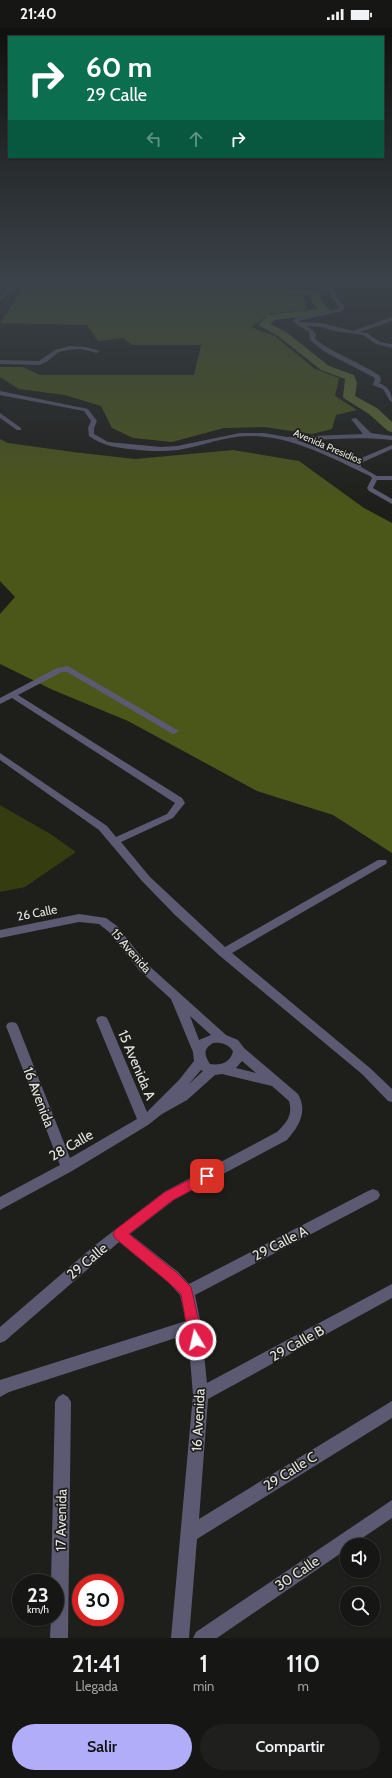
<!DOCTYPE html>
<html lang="es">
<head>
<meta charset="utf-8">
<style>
  :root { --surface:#161714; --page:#1f201d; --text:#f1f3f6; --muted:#9e9fa0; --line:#353634; --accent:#b2adf9 }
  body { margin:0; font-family:Cabin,sans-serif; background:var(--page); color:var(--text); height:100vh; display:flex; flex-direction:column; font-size:15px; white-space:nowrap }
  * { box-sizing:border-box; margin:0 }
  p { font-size:13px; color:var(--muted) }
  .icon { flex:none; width:22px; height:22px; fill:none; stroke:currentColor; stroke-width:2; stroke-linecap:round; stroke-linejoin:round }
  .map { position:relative; height:1610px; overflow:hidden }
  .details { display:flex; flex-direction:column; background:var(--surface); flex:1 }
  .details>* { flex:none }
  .top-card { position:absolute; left:8px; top:8px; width:376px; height:122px; border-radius:0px; box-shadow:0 1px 3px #0004,0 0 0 1px var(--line); background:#0b6e4f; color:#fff; overflow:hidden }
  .fabs { position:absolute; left:340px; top:1510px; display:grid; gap:8px }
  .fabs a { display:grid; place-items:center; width:40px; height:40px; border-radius:50%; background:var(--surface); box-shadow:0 1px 3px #0004,0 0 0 1px var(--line); font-size:20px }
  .speed { position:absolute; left:12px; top:1546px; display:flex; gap:8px; font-size:20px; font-weight:700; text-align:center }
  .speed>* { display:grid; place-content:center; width:52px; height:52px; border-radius:50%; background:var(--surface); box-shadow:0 1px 3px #0004,0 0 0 1px var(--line); line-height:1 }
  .speed small { font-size:10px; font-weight:400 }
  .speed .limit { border:6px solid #d22; background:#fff; color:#111 }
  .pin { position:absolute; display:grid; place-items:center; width:34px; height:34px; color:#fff; margin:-17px; border-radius:8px; box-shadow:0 2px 6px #0006 }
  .me { position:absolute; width:44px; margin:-22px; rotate:351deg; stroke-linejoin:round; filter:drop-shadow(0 0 3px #0008) }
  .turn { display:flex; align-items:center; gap:14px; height:84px; padding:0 12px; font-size:18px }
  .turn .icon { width:52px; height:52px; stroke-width:2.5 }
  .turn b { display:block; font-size:28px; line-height:34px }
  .lanes { display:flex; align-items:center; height:38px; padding:0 12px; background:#0003; justify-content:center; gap:20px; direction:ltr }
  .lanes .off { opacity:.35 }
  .eta { display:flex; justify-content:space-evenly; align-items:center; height:68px; text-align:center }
  .eta b { font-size:24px; font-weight:600; line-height:28px }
  .button { display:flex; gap:8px; margin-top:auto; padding:8px 12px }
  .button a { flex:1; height:46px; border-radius:24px; background:var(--accent); color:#111; font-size:16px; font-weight:600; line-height:46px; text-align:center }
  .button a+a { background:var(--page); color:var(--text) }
  .status { display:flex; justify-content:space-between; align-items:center; height:28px; padding:0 20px; background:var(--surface); direction:ltr }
  .status svg { height:11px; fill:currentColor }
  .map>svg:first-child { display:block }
  .green { fill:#343c10 }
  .forest { fill:#4b5619 }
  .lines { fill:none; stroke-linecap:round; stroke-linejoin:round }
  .river { fill:#5e6a2e; fill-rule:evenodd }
  .minor { fill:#5b5a72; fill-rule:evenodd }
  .route { fill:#e11d48; stroke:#92132f }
  .labels { text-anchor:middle; stroke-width:3.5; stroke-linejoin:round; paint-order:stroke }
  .far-street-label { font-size:10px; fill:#e4e5e1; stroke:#1e1f1a }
  .street-label { font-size:12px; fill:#e4e5e1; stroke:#1e1f1a }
  .near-street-label { font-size:14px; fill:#e4e5e1; stroke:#1e1f1a }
</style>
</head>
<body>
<div class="status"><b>21:40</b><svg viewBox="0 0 49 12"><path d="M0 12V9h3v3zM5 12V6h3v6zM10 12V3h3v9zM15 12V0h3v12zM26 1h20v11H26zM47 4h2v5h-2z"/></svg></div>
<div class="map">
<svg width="392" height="1610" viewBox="0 0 392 1610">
  <rect width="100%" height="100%" fill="#1e1f1a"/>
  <path class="green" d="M0,777L52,807L76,824L25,859L0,864Z"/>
  <path class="forest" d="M27,254H232L240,256L261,263L304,268L306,278L305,282L270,286L251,299L275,308L315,341L339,350L335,368L357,382L336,387L332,401L312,406L264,399L224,400L172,414L133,410L112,400L101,378L65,367L19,361L0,349V339H23L40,347H194L201,317H132L123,310L98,313L87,297L0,295Z
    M0,411L8,415L73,424L135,431L233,422L299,433L364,480L392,495V825L333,787L257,763L128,693L53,662L0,636V586L15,569L0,553Z"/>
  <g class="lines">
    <path class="river" d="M241,254H255L261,257L319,264L322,274L331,283L330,285L275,292L270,296L286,304L329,338L354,347L357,355L355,368L377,380L392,394V404L388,403L369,386L345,371L343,369L345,351L321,342L278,308L258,297L268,287L318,281L312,275L311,268L259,263Z"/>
    <path class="minor" d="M13,254H18L0,274V270Z
      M301,254C314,254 325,258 337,264L335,268L345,278L342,283L298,293L301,294L322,295L353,303L392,289V293L360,304L367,305L380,314L392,316V320L376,316L363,307L334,303L321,299L306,298L313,302L316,307L315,311C336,327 358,333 380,348L381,353L379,355C388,359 392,363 392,374L390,373L383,361L373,357L375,350L325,324L310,312L309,304L293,294L295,290L338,281L339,278L330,268L332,265L324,261Z
      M69,318L86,319L100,323L97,325L80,321L69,322L59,324L46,334L40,337L0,336V332L39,333L55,322Z
      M0,363L88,381L97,393L94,400V406L108,414L161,419L177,418L240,405H264L287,409L363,406L351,391L356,390L371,405L392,408V412C360,408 329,412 297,412L321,421L355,436L359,431L392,417V421L361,435V439L377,448H392V452H377L373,460L392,471V476L369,463L367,460L372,450L370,448C333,431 295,409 252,408C227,407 203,418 178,422C162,424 145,423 129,421C114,419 101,417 89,408L88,400L91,393L84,383L0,367Z
      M0,385L21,400V402H17L0,390Z
      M68,638L179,703L174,706L171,705L67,644H62L18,667L182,770L185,775L173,790L121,814L150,849L225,919L378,832H386L387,834L386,836L232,925L370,1040L392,1061V1074L388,1073L362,1046L220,928L175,887L142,853L99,802L0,732V725L107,798L116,809L167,786L175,775L12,670L0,676V670L57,640Z
      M79,886L106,890L117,898L147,936L226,1007L238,1012L244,1020L298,1066C308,1084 299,1098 287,1112L174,1172L130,1206L178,1244L189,1256L368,1163L373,1161L378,1163L380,1167L378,1171L195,1267L201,1297L207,1355L392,1256V1270L208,1371L199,1491L392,1373V1390L197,1511L189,1610H171L193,1367L188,1306L9,1364L0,1369V1352L186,1293L180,1267L168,1254L119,1214L5,1313L0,1315V1299L94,1218L164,1164L277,1104C287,1095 293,1086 289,1073L272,1058L222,1046L215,1047L187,1072L162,1086L148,1097L72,1143L0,1182V1169L60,1137L6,998L8,995L12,994L16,995L18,998L70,1130L137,1091L96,992L98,989L102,988L106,989L108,992L147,1084L179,1052L194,1033L193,1024L171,971L139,942L109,904L99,896L79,894L0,910V902ZM190,988L211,1007L199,1012ZM213,1015C221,1014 228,1016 233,1023C231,1034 221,1038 210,1036C204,1027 203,1021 213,1015ZM242,1033L256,1045L236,1040ZM201,1042L203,1043L188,1057Z
      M63,1366L68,1369L71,1374L68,1610H50L51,1589H55V1555H51L55,1374L58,1369Z
      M392,1472V1490L352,1517H347V1521L217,1610H193L196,1604Z"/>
  </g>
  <linearGradient id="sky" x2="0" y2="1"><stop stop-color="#10110e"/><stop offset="0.53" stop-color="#3b4249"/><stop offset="1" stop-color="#3b4249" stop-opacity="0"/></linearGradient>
  <rect width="392" height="480" fill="url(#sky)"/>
  <path class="route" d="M207,1143L211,1144L213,1148L211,1152L173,1172L129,1206L177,1245L191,1259L203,1312L201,1317L196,1319L191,1317L189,1312L181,1266L168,1254L115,1210L113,1206L115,1202L165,1164Z"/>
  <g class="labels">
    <g class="far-street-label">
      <text transform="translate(328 418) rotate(23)" y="4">Avenida Presidios</text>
    </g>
    <g class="street-label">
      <text transform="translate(37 885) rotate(-11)" y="4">26 Calle</text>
      <text transform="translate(131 923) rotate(49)" y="4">15 Avenida</text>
    </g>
    <g class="near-street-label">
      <text transform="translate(137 1037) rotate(67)" y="5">15 Avenida A</text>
      <text transform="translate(39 1069) rotate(69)" y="5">16 Avenida</text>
      <text transform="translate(71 1117) rotate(-30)" y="5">28 Calle</text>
      <text transform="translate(280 1215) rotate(-27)" y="5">29 Calle A</text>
      <text transform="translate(87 1233) rotate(-40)" y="5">29 Calle</text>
      <text transform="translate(297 1315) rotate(-29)" y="5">29 Calle B</text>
      <text transform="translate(198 1392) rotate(-87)" y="5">16 Avenida</text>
      <text transform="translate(290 1443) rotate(-32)" y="5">29 Calle C</text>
      <text transform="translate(61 1492) rotate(-89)" y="5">17 Avenida</text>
      <text transform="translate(297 1545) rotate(-34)" y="5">30 Calle</text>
    </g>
  </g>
</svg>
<div class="fabs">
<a><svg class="icon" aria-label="sound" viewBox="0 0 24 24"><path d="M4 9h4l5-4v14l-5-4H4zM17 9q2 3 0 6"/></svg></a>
<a><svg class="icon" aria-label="search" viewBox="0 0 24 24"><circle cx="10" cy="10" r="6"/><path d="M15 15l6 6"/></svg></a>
</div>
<div class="speed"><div>23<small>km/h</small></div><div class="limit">30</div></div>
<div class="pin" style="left:207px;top:1148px;background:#d93025"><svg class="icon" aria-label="arrive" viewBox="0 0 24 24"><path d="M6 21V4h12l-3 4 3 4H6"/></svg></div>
<svg class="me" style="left:196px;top:1312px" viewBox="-20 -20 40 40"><circle r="17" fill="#e11d48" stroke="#fff" stroke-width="3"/><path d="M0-11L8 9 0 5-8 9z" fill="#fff"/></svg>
<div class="top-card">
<div class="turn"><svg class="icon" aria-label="right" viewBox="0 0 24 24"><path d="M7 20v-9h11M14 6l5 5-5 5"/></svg><div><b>60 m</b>29 Calle</div></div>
<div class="lanes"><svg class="icon off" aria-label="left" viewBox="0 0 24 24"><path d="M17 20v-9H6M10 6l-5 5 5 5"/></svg><svg class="icon off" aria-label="ahead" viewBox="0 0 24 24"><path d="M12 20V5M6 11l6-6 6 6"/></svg><svg class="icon" aria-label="right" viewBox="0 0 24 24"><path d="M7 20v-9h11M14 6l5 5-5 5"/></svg></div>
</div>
</div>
<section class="details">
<div class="eta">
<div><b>21:41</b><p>Llegada</p></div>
<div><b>1</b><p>min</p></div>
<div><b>110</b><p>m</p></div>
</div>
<div class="button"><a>Salir</a><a>Compartir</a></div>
</section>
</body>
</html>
